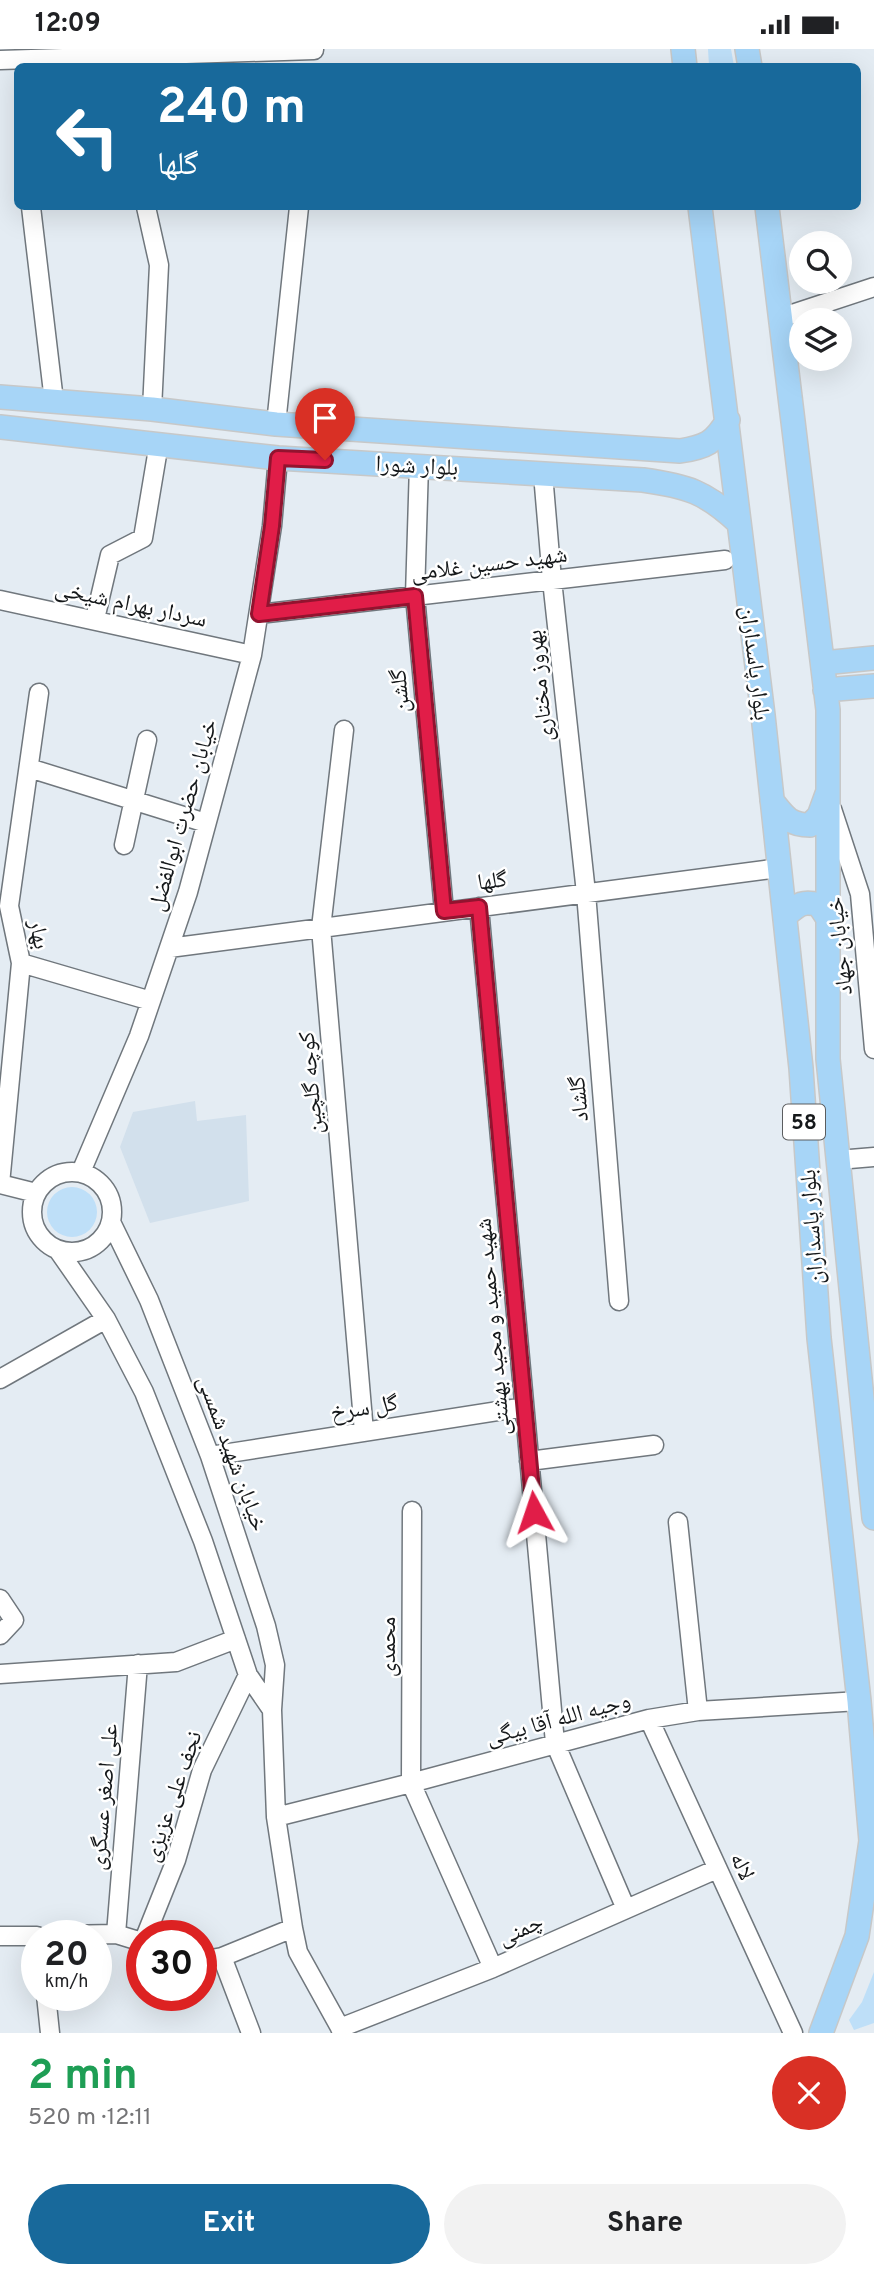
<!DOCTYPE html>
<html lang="en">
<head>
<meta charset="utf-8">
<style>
  :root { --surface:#fff; --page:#f2f2f2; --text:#202124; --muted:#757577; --accent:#18699b }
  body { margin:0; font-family:Overpass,"Noto Naskh Arabic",sans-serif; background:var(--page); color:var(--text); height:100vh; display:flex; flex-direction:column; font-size:26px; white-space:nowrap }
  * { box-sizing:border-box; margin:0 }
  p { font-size:23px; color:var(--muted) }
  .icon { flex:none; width:38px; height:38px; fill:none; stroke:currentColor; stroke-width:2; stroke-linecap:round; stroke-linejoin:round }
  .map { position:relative; height:1984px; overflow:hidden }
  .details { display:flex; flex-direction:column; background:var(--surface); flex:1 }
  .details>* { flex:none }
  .banner { position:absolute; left:14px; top:14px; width:847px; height:147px; border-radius:10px; box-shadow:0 7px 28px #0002; background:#18699b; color:#fff; overflow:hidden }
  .controls { position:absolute; left:789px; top:182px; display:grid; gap:14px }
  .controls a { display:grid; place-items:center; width:63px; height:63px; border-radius:50%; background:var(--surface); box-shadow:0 7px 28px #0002; font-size:35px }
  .speed { position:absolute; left:21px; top:1871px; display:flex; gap:14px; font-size:35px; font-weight:700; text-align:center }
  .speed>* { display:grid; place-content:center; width:91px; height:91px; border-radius:50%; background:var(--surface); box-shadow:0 7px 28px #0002; line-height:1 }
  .speed small { font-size:18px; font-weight:400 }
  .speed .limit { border:10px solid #d22; background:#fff; color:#111 }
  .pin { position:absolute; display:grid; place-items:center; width:60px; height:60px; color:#fff; margin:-72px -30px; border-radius:50% 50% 50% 0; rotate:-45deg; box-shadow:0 0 7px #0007 }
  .pin .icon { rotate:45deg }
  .me { position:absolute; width:77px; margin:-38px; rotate:355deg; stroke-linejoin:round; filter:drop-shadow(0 0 5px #0008) }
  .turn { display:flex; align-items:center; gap:24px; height:147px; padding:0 28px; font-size:32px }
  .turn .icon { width:91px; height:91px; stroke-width:2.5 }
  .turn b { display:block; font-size:49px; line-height:60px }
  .round { display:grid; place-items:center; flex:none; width:74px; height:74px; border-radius:37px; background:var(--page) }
  .headline { display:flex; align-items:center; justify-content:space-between; height:119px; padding:0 28px }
  h1 { font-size:42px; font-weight:700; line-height:52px; color:#1e9e55 }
  .primary-button { display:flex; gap:14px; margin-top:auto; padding:14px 28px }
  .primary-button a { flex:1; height:80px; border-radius:42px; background:var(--accent); color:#fff; font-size:28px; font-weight:700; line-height:80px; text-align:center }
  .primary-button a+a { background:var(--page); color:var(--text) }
  .status { display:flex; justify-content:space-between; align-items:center; height:49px; padding:0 35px; background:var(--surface); direction:ltr }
  .status svg { height:19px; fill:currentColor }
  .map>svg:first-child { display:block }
  .built { fill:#d2e0ec }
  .green { fill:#bedff8 }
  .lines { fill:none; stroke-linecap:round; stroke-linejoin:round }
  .minor-casing { stroke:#70777d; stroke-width:21 }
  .major-casing { stroke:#c7c8c8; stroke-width:26 }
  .minor { stroke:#fff; stroke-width:18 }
  .major { stroke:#a7d5f7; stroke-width:23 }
  .route-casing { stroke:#92132f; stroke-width:18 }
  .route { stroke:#e11d48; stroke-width:12 }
  .labels { text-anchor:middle; stroke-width:5; stroke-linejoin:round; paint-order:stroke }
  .shield { fill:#fff; stroke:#5b5d5f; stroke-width:2 }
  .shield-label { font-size:21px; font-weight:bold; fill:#15181a }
  .street-label { font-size:23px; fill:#15181a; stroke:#fff }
</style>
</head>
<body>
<div class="status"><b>12:09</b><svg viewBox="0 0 49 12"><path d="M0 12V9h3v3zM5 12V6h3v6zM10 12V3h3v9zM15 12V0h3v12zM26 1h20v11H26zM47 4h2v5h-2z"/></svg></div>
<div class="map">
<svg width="874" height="1984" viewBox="0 0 874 1984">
  <rect width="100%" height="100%" fill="#e4ecf3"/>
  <path class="built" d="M195,1052L197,1072L246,1066L249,1152L150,1174L120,1098L133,1063Z"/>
  <path class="green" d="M708,0H731L734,17H709Z
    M47 1163a25 25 0 1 1 50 0a25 25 0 1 1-50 0Z
    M874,1923V1974L854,1981L849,1971L862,1953Z"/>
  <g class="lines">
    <g class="minor-casing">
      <path id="minor" d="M0,11L314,1
        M31,158L54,352
        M146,158L159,216L152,360
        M780,269L874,238
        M276,375L299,158
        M419,416L415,547L444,862
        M543,425L552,531L586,844L619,1252
        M0,551L252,606
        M259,565L725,511
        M95,570L110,506L143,489L159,394
        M344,681L321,879L364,1383
        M29,719L206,774
        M832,760L860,845L874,1000
        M124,796L147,691
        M479,858L555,1694L626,1860
        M169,899L779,819
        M21,914L151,952
        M838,1111L874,1108
        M32 1163a40 40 0 1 1 80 0a40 40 0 1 1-80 0Z
        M81,1123L139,987L188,843L252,606L272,477L278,409
        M0,1135L21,914L9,857L39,644
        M0,1135L36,1144
        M111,1173L149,1251L210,1407L266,1577L275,1616L272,1661L276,1768L293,1879L298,1903L343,1984
        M58,1201L106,1270L144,1343L203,1492L248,1626L272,1661
        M0,1330L106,1270
        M210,1407L524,1358
        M529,1412L654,1396
        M412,1462L411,1734L493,1919
        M678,1473L698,1662
        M0,1550L14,1571L0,1586
        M0,1625L176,1613L236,1590
        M649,1670L793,1984
        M276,1768L411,1734L649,1670L698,1662L859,1652
        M116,1885L138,1615
        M59,1886L116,1885L142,1893
        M146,1886L176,1811L202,1721L248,1626
        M0,1887H37
        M222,1908L251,1984
        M201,1912L222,1908L293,1879
        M46,1946L50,1984
        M340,1979L493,1919L717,1820"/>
    </g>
    <g class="major-casing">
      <path id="major" d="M683,0L685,18
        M747,0L750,18
        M700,158L763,666L801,1019L819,1289L859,1652L871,1792L857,1887L821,1984
        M767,158L828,661V1010L874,1469
        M0,348L152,360L276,375L680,402C706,398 714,394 728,371
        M0,378L278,409L643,431C687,437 706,443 739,474
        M823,614L874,609
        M825,641L874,637
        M772,752C784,767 789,776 810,776L819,767L827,745
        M785,867C798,856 802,851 819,856L829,871"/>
    </g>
    <use href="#minor" class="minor"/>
    <use href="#major" class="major"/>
  </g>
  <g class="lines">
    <g class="route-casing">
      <path id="route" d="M325,411L278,409L272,477L259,565L415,547L444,862L479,858L534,1463"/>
    </g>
    <use href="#route" class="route"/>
  </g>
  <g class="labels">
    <rect class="shield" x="783" y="1055.5" width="42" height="35" rx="5"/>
    <g class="shield-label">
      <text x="804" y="1080">58</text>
    </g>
    <g class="street-label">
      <text transform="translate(417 416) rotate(3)" y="8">بلوار شورا</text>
      <text transform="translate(489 514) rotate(-7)" y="8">شهید حسین غلامی</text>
      <text transform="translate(131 554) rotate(12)" y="8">سردار بهرام شیخی</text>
      <text transform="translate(756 614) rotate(83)" y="8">بلوار پاسداران</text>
      <text transform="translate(539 637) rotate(-96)" y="8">بهروز مختاری</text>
      <text transform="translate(399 642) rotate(-95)" y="8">گلشن</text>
      <text transform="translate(182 766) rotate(-74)" y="8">خیابان حضرت ابوالفضل</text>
      <text transform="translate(492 831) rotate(-7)" y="8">گلها</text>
      <text transform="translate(40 885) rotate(79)" y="8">بهار</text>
      <text transform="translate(839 897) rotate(-96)" y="8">خیابان جهاد</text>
      <text transform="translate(310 1034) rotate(-95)" y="8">کوچه گلچین</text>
      <text transform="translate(578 1050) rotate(-95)" y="8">گلشاد</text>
      <text transform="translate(811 1178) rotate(-94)" y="8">بلوار پاسداران</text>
      <text transform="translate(492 1278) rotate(-95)" y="8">شهید حمید و مجید بهشتی</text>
      <text transform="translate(364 1358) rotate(-9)" y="8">گل سرخ</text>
      <text transform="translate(233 1404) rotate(70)" y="8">خیابان شهید شمسی</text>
      <text transform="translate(387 1598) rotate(-90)" y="8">محمدی</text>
      <text transform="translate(558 1669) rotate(-15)" y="8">وجیه الله آقا بیگی</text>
      <text transform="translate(172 1747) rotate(-71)" y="8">نجف علی عزیزی</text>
      <text transform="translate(103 1748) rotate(-85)" y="8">علی اصغر عسگری</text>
      <text transform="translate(743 1817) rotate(65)" y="8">لاله</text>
      <text transform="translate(520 1880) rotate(-24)" y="8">چمنی</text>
    </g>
  </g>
</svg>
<div class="controls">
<a><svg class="icon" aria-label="search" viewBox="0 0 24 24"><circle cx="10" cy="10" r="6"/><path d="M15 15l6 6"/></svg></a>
<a><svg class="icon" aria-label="layers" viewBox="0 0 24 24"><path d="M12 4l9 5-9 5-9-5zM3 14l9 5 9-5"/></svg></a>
</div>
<div class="speed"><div>20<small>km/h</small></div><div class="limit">30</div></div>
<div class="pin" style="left:325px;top:411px;background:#d93025"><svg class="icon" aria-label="arrive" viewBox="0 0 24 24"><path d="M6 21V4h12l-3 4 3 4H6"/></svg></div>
<svg class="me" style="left:534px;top:1463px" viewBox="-20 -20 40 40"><path d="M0-17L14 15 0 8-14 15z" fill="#e11d48" stroke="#fff" stroke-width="4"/></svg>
<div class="banner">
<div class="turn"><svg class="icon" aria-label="left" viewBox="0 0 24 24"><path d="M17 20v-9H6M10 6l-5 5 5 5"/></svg><div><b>240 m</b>گلها</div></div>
</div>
</div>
<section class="details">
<div class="headline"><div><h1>2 min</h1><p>520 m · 12:11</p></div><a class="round" style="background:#d93025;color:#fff"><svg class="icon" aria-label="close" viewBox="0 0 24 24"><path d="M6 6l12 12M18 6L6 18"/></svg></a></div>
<div class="primary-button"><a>Exit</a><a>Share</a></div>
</section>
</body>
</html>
